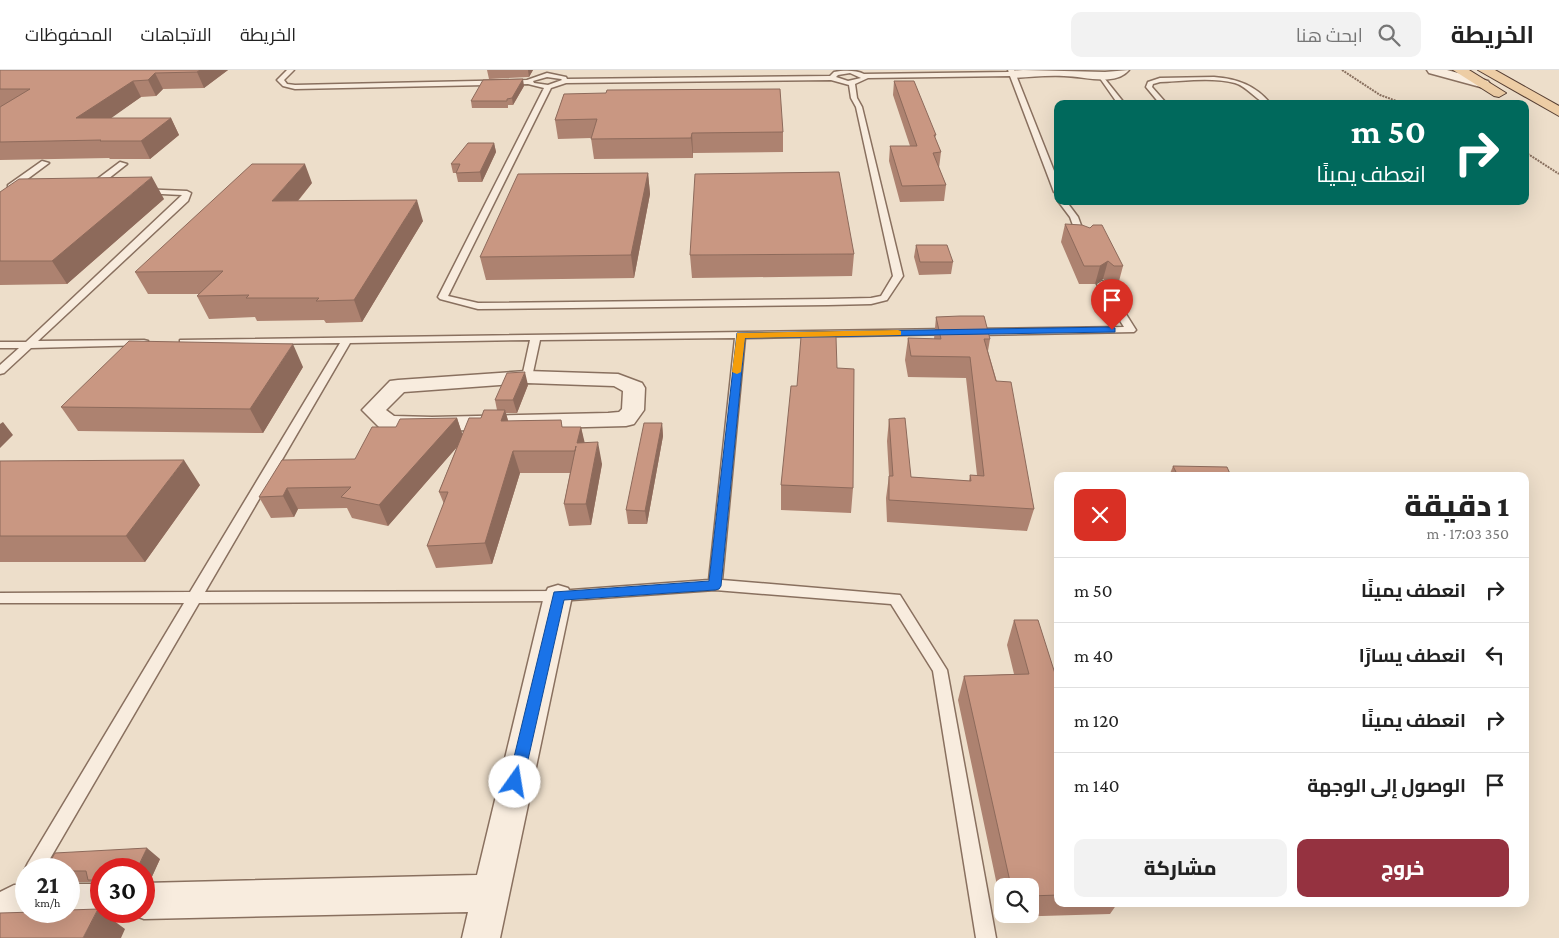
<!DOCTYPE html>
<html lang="ar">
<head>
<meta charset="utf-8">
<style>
  :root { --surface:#fff; --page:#f2f2f2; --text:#222; --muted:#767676; --line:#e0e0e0; --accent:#953240 }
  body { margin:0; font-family:"Crimson Pro",Cairo,serif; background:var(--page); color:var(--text); direction:rtl; height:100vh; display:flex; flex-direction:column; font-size:19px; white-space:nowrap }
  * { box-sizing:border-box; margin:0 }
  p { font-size:16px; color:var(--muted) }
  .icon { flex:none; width:28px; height:28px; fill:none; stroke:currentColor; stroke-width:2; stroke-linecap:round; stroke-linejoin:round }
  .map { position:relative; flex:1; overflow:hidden; direction:ltr }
  .details { position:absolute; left:1054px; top:402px; width:475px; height:435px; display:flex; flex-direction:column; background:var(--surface); border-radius:10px; box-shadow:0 5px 20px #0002; direction:rtl }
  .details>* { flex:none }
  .top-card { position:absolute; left:1054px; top:30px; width:475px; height:105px; border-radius:10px; box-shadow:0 5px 20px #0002; direction:rtl; background:#00695c; color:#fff; overflow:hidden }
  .buttons { position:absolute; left:994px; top:808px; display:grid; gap:10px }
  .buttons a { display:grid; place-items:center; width:45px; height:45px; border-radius:10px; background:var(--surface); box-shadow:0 5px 20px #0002; font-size:25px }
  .speed { position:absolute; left:15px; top:788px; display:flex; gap:10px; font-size:25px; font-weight:700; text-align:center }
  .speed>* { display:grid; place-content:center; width:65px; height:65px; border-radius:50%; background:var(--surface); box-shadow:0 5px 20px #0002; line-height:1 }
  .speed small { font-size:12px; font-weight:400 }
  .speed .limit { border:8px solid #d22; background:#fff; color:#111 }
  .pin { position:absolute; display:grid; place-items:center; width:42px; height:42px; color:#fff; margin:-51px -21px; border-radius:50% 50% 50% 0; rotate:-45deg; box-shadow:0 0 5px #0007 }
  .pin .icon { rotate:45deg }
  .me { position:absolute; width:55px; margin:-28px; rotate:13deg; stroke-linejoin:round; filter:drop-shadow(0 0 4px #0008) }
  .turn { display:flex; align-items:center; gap:18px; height:105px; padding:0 20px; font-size:22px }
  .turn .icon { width:65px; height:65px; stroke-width:2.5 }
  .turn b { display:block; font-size:35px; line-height:42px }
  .round { display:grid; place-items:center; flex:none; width:52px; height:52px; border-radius:10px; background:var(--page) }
  .head { display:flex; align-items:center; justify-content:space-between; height:85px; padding:0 20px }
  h1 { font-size:30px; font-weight:800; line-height:38px }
  .action { display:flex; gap:10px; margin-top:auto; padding:10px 20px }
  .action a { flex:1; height:58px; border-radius:10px; background:var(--accent); color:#fff; font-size:20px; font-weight:800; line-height:58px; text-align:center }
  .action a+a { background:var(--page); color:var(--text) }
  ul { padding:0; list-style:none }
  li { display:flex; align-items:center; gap:15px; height:65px; padding:0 20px; border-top:1px solid var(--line) }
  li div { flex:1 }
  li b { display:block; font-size:19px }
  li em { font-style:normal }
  header { display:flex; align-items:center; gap:30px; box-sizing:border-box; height:70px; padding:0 25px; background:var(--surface); border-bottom:1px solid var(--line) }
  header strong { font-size:24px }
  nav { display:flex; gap:28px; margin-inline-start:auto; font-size:18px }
  .search { width:350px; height:45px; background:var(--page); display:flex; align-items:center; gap:12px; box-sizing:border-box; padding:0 18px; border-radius:10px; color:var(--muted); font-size:19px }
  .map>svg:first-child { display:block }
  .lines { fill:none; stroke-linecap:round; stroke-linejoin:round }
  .service-casing { stroke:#89705f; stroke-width:3 }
  .minor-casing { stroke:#89705f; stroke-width:3 }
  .primary-casing { stroke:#573f33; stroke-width:2 }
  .path { stroke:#89705f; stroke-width:2; stroke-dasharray:2 1; stroke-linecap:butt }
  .service { fill:#f8ecde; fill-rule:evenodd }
  .minor { fill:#f8ecde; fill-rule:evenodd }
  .primary { fill:#edcda5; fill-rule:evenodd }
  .wall { fill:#ad8270 }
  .shaded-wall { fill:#8d6a5b }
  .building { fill:#c99782; stroke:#8d6a5b }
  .route { fill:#1a73e8; stroke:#114b97 }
  .slow { fill:#f59e0b }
</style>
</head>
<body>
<header>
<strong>الخريطة</strong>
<div class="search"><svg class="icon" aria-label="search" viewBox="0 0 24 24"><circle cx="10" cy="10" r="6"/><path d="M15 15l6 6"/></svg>ابحث هنا</div>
<nav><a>الخريطة</a><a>الاتجاهات</a><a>المحفوظات</a></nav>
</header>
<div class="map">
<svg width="1559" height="868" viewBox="0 0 1559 868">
  <rect width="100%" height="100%" fill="#eddeca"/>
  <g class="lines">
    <g class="service-casing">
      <path id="service" d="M287,0H294L284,10L287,14L295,15L527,10L547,3L566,7L567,9L830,6L834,2C844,0 856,0 864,4L1009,2L1008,0H1014L1058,111V124L1054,122L1010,6L868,8L855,14L857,28L862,37L903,206L887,230L871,234L828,235L478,239L440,229L438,227L544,18L528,14L295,19L283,16L277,10ZM850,3L861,8L848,11L836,7L838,5ZM547,7L561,9L562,10L548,15L534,13L533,11ZM831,10L849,15L851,28L856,37L893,206L881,226L871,228L828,229L478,233L448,226L551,18L566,13Z
        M1097,4H1101L1125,34H1118Z
        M1214,7C1238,9 1255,15 1271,34C1258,34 1249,17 1235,13C1211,7 1185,11 1160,12L1153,14L1152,17L1167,34H1160L1146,17L1148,12L1160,8Z
        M42,91L49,93L14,119H8V115Z
        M120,92L127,94L94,120H88V116Z
        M139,119L187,121L191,123L188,131L38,271L144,270L148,271V275L31,278L4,303L0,304V295L19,278H0V272H26L182,125L142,123H139Z
        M1058,131H1066L1078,147L1086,169L1085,171L1078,169L1070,147Z
        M1102,211L1107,214L1136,260L1134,262L971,265L966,262L971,259L1124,257L1097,214Z
        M951,259L956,262L955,264L745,268L722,510L900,525L947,600L996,868H976L933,601L891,534L715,520L558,531L199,533L44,799H26V802L25,799L28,793L184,533H0V523L190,522L340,273L184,275L180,274V270ZM735,268L709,510L558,521L205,522L350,273L530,270L522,307L527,310L532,307L540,270Z"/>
    </g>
    <g class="minor-casing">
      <path id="minor" d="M1023,0L1105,2L1129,0C1115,17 1083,6 1064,6C1047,5 1030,7 1013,8L1007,4L1009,1Z
        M1427,0H1447L1488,11L1490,14L1484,18L1429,3Z
        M527,301L618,304L642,313L645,318L644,340L634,354L626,356L432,361L388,360L380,358L362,340L390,311L398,310ZM527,313L614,316L623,321L622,339L619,342L608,343L432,347L394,346L386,340L404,322Z
        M558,515L568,518L572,526L500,868H462L468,842L144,849L131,844L130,841H144V813L477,805L544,526L548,518Z
        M69,814H101V841H116L114,845C95,853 75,853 56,845L54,841H69Z
        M14,815H26V841H41L39,846L24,852L14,868H0V822Z"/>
    </g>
    <g class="primary-casing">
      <path id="primary" d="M1453,0H1469L1506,23L1499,27L1494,26Z
        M1478,0H1495L1559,36V46Z"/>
    </g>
    <path class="path" d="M1342,0L1380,25L1405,34
      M1525,82L1559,104"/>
    <use href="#service" class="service"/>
    <use href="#minor" class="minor"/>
    <use href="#primary" class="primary"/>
  </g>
  <path class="wall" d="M0,0H228L204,18L163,19L156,26L141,27L110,48H171L179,65L150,89H110L109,88L0,90V37L1,36H0Z
    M487,0H533L529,7L489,9Z
    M894,11L936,65L935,68L941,82L939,98L946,115L944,131L900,132L889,91L890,76H910L893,25Z
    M524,16L513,35H508V38H472L471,31Z
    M564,24L783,62V82L693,83V88L594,89L591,68L558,69L555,50Z
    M494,73L496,82L482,112H458L456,103H453L451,94Z
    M648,103L650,124L634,208L486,210L480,187Z
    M312,113L298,131L423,151L362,252L326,253L324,250L257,251L255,247L209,249L197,226L200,224H148L135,202Z
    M0,122L164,129L67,214L0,215Z
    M1065,154L1123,196L1118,215L1109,214L1103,209L1095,214H1079L1061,172Z
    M916,175L953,192L951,204L919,205L914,187Z
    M854,184L852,206L692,208L690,185Z
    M936,247L990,269L988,281L1034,439L1027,461L887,452L886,428L889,406L887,371L889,349L911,407L969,411L970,405H977L966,308L908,307L905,290L908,268L934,269Z
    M303,297L263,363L78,361L61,337Z
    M837,298L853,418L851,443L781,440V415L797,316Z
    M528,315L517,343H506L508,351L561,350L562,357H581L584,373L602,394L591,455L569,456L564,434L570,403H520L492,494L436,498L427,476L444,434L439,422L457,377L388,456L352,448L347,438L298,439L294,447L271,448L259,427L355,389L396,357L457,348L462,364L481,348L497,340L495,330Z
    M662,353L663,366L647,454H628L626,440Z
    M0,391L200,415L145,492H0Z
    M1173,396L1231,406H1169Z
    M1014,550L1058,613V834H1117L1110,844L1004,847V844H1030V816H1002V839L958,630L964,606L1014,604L1007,575Z
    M160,789L150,811L144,812V799H101V820L90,812H69V799Z"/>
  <path class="shaded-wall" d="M200,0H228L204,18L197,2Z
    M528,0H533L529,7Z
    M155,3L163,19L156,26L148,10Z
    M523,9L524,16L513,35L512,28Z
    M133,11L141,27L86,66L76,48Z
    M171,48L179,65L150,89L141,71Z
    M692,63L693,83V88L691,68Z
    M494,73L496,82L482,112L480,102Z
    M305,94L312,113L281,151L272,131Z
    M648,103L650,124L634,208L631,185Z
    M152,107L164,129L67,214L52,191Z
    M417,130L423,151L362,252L354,230Z
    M1108,191L1103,209L1095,214L1100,196Z
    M293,274L303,297L263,363L250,339Z
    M525,302L528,315L517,343L513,330Z
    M505,340L511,361L501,351Z
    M457,348L464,369L388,456L379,435Z
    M3,352L13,365L0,378V354Z
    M662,353L663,366L647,454L645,441Z
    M581,357L586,378L577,373Z
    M598,372L602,394L591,455L586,434Z
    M513,381L520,403L492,494L485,473Z
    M184,390L200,415L145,492L126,466Z
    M287,418L298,439L294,447L283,426Z
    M147,778L160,789L150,811L144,806V799H137Z
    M98,839L125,859L121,868H83Z"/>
  <path class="building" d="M0,0H200L197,2L155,3L148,10L133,11L76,48H171L141,71H100L101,70L0,72V37L30,19H0Z
    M523,9L512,28L507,29V31H471L483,10Z
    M894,11H914L936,65H934L941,82L933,83L946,115L902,116L890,76H917Z
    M780,19L783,62L692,63L691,68L591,69L597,49L555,50L564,24L606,23L607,20Z
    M468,73H494L480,102L456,103L460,94H451Z
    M252,94H305L272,131L417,130L354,230L316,231L319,228H246L249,225L197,226L223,201L135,202Z
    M839,102L854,184L690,185L695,104Z
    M648,103L631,185L480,187L518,104Z
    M152,107L52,191H0V122L19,109Z
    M1065,154L1082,155L1090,158L1093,155H1102L1123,196H1114L1108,191L1100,196H1084Z
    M916,175H947L953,192H920Z
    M960,246H984L990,269H984L996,311L1011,312L1034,439L889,430V406H893L889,349L905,348L911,407L971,411L970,405L984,406L970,287L911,286L908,268L941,269L936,247Z
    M801,267H836L837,298L854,299L853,418L781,415L791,316H797Z
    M129,271L293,274L250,339L61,337Z
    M525,302L513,330H495L507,303Z
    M484,340H505L501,351L561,350L562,357H581L577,373L598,372L586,434H564L576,376L575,381H513L485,473L427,476L448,422H439L469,348H481Z
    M457,348L379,435L341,427L351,417L287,418L283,426L259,427L282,390L355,389L372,357H396L400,349Z
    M644,353H662L645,441L626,440Z
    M184,390L126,466H0V391Z
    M1173,396L1227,397L1231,406H1178Z
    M1014,550H1038L1058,613V825L1030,826V816H1011L964,606L1029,604Z
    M147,778L137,799H101V810H88L86,801H69V799H46L55,783Z
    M98,839L83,868H0V843L69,841V840Z"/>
  <path class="route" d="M1112,257L1115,258V262L745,268L721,516L719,519L715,520L564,530L523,712L521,717L515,719L510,717L508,712L554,522L709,511L737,263Z"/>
  <path class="slow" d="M898,260L901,261V265L745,268L741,302L737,304L732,302L737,263Z"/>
</svg>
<div class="buttons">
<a><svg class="icon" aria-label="search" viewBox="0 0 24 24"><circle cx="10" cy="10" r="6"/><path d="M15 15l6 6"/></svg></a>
</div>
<div class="speed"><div>21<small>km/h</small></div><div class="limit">30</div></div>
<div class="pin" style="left:1112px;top:260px;background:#d93025"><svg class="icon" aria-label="arrive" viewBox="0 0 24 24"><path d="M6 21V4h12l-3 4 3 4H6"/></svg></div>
<svg class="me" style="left:515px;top:712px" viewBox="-20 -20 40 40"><circle r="19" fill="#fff"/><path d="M0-13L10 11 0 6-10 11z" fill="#1a73e8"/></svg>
<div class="top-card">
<div class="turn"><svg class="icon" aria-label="right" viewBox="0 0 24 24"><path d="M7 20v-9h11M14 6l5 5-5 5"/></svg><div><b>50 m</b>انعطف يمينًا</div></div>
</div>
<section class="details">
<div class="head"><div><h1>1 دقيقة</h1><p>350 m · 17:03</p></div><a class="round" style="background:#d93025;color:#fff"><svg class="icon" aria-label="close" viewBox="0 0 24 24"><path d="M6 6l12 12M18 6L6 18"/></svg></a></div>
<ul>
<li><svg class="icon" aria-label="right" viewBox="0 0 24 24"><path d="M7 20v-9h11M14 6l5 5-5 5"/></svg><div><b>انعطف يمينًا</b></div><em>50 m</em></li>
<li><svg class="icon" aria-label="left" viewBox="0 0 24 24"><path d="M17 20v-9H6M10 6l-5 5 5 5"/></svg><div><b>انعطف يسارًا</b></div><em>40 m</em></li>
<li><svg class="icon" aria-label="right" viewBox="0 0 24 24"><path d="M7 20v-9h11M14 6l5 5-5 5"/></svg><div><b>انعطف يمينًا</b></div><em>120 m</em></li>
<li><svg class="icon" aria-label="arrive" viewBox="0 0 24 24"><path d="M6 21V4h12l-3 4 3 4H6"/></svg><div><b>الوصول إلى الوجهة</b></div><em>140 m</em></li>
</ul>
<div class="action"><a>خروج</a><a>مشاركة</a></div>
</section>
</div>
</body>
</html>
